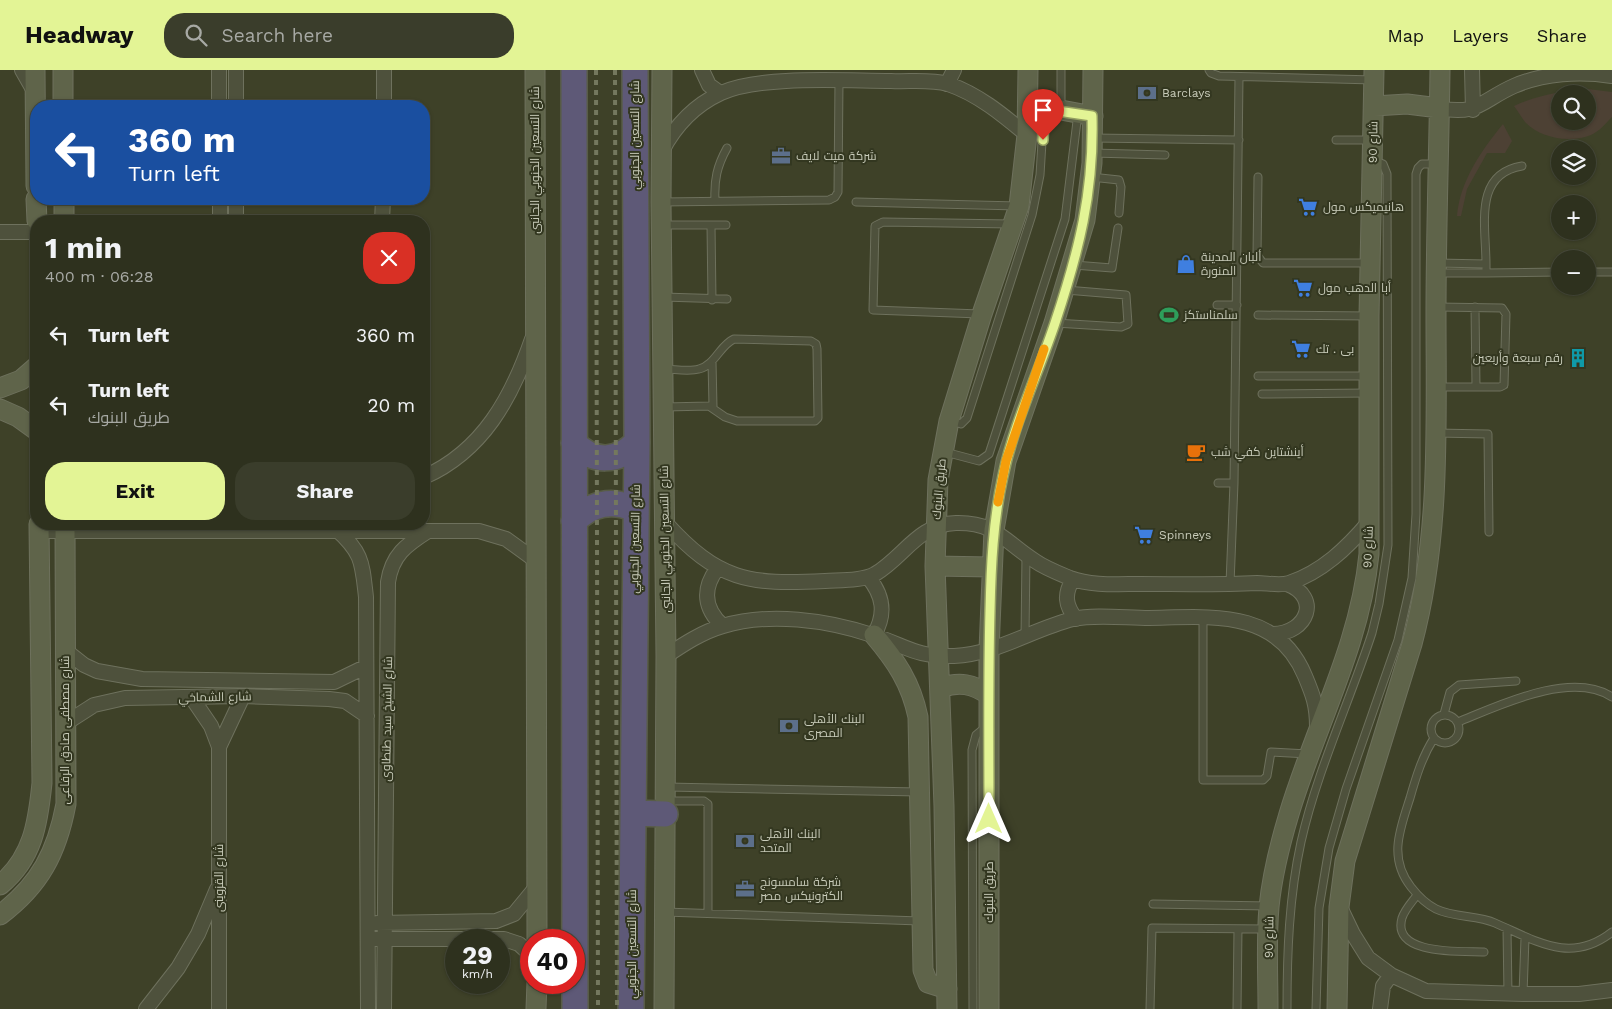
<!DOCTYPE html>
<html lang="en">
<head>
<meta charset="utf-8">
<style>
  :root { --surface:#2e311e; --page:#3a3d2b; --text:#f1f3f6; --muted:#a7a9a4; --line:#494c3c; --accent:#e3f495 }
  body { margin:0; font-family:"Work Sans",Cairo,sans-serif; background:var(--page); color:var(--text); height:100vh; display:flex; flex-direction:column; font-size:19px; white-space:nowrap }
  * { box-sizing:border-box; margin:0 }
  p { font-size:16px; color:var(--muted) }
  .icon { flex:none; width:28px; height:28px; fill:none; stroke:currentColor; stroke-width:2; stroke-linecap:round; stroke-linejoin:round }
  .map { position:relative; flex:1; overflow:hidden }
  .panel { position:absolute; left:30px; top:145px; width:400px; height:315px; display:flex; flex-direction:column; background:var(--surface); border-radius:20px; box-shadow:0 1px 4px #0004,0 0 0 1px var(--line) }
  .panel>* { flex:none }
  .hud { position:absolute; left:30px; top:30px; width:400px; height:105px; border-radius:20px; box-shadow:0 1px 4px #0004,0 0 0 1px var(--line); background:#1a4fa0; color:#fff; overflow:hidden }
  .buttons { position:absolute; left:1551px; top:15px; display:grid; gap:10px }
  .buttons a { display:grid; place-items:center; width:45px; height:45px; border-radius:50%; background:var(--surface); box-shadow:0 1px 4px #0004,0 0 0 1px var(--line); font-size:25px }
  .speed { position:absolute; left:445px; top:859px; display:flex; gap:10px; font-size:25px; font-weight:700; text-align:center }
  .speed>* { display:grid; place-content:center; width:65px; height:65px; border-radius:50%; background:var(--surface); box-shadow:0 1px 4px #0004,0 0 0 1px var(--line); line-height:1 }
  .speed small { font-size:12px; font-weight:400 }
  .speed .limit { border:8px solid #d22; background:#fff; color:#111 }
  .pin { position:absolute; display:grid; place-items:center; width:42px; height:42px; color:#fff; margin:-51px -21px; border-radius:50% 50% 50% 0; rotate:-45deg; box-shadow:0 0 5px #0007 }
  .pin .icon { rotate:45deg }
  .me { position:absolute; width:55px; margin:-28px; rotate:0deg; stroke-linejoin:round; filter:drop-shadow(0 0 4px #0008) }
  .turn { display:flex; align-items:center; gap:18px; height:105px; padding:0 15px; font-size:22px }
  .turn .icon { width:65px; height:65px; stroke-width:2.5 }
  .turn b { display:block; font-size:35px; line-height:42px }
  .round { display:grid; place-items:center; flex:none; width:52px; height:52px; border-radius:20px; background:var(--page) }
  .summary { display:flex; align-items:center; justify-content:space-between; height:85px; padding:0 15px }
  h1 { font-size:30px; font-weight:700; line-height:38px }
  .action { display:flex; gap:10px; margin-top:auto; padding:10px 15px }
  .action a { flex:1; height:58px; border-radius:20px; background:var(--accent); color:#111; font-size:20px; font-weight:700; line-height:58px; text-align:center }
  .action a+a { background:var(--page); color:var(--text) }
  ul { padding:0; list-style:none }
  li { display:flex; align-items:center; gap:15px; height:70px; padding:0 15px }
  li div { flex:1 }
  li b { display:block; font-size:19px }
  li em { font-style:normal }
  header { display:flex; align-items:center; gap:30px; box-sizing:border-box; height:70px; padding:0 25px; background:var(--accent); color:#111 }
  header strong { font-size:24px }
  nav { display:flex; gap:28px; margin-inline-start:auto; font-size:18px }
  .search { width:350px; height:45px; background:var(--page); display:flex; align-items:center; gap:12px; box-sizing:border-box; padding:0 18px; border-radius:20px; color:var(--muted); font-size:19px }
  .map>svg:first-child { display:block }
  .green { fill:#4d4134; fill-rule:evenodd }
  .lines { fill:none; stroke-linecap:round; stroke-linejoin:round }
  .lane-casing { stroke:#6e715d; stroke-width:9 }
  .street-casing { stroke:#6e715d; stroke-width:16 }
  .secondary-casing { stroke:#6e715d; stroke-width:21 }
  .highway-casing { stroke:#585c47; stroke-width:28 }
  .lane { stroke:#4e513c; stroke-width:7 }
  .street { stroke:#4e513c; stroke-width:14 }
  .secondary { stroke:#5f644a; stroke-width:19 }
  .highway { stroke:#5e5977; stroke-width:25 }
  .rail { stroke:#74785e; stroke-width:4; stroke-dasharray:5 5; stroke-linecap:butt }
  .route-casing { stroke:#949f61; stroke-width:12 }
  .route { stroke:#e3f495; stroke-width:9 }
  .slow { stroke:#f59e0b; stroke-width:9 }
  .labels { text-anchor:middle; stroke-width:4; stroke-linejoin:round; paint-order:stroke }
  .poi-label { font-size:12px; fill:#c8cbb9; stroke:#333720; text-anchor:start }
  .street-label { font-size:12px; fill:#c8cbb9; stroke:#333720 }
</style>
</head>
<body>
<header>
<strong>Headway</strong>
<div class="search"><svg class="icon" aria-label="search" viewBox="0 0 24 24"><circle cx="10" cy="10" r="6"/><path d="M15 15l6 6"/></svg>Search here</div>
<nav><a>Map</a><a>Layers</a><a>Share</a></nav>
</header>
<div class="map">
<svg width="1612" height="939" viewBox="0 0 1612 939">
  <rect width="100%" height="100%" fill="#3e4128"/>
  <path class="green" d="M1588,19L1612,22V47C1606,53 1600,61 1591,65C1571,73 1541,69 1525,52C1521,47 1518,41 1514,36C1538,25 1562,21 1588,19ZM1560,24H1588V51H1560Z
    M1503,54L1512,71L1505,83H1487L1467,119L1461,146H1457C1460,111 1481,81 1503,54Z"/>
  <g class="lines">
    <g class="lane-casing">
      <path id="lane" d="M1209,0L1211,3L1219,6L1374,10
        M1061,40V0
        M1093,68L1239,70
        M1336,70H1371
        M1093,83L1165,85
        M1091,107L1119,110L1121,117L1119,143
        M1258,107L1257,185L1263,193H1370
        M715,130C714,110 717,96 727,78
        M661,132L829,130L835,127L838,122L839,11
        M856,132L1019,136
        M661,155H726
        M711,155L712,230
        M1486,194C1486,156 1473,104 1522,96
        M1074,195L1112,198L1118,158
        M1588,202H1612
        M1436,203H1486V194L1438,193
        M1486,203L1560,202
        M663,227L727,229
        M1217,235H1237
        M1438,237L1502,238L1506,244L1504,315L1500,317H1438
        M1475,237L1476,317
        M980,244L873,240L875,156L883,152L1011,154
        M1258,245L1369,246
        M1055,253L1121,257L1128,254L1126,225L1066,220
        M712,291L713,337
        M664,299C674,299 689,302 699,299C715,295 720,275 734,269L811,271L816,274L817,279L818,348L815,351H737L725,347L709,336L665,337
        M1258,306H1368
        M1262,324L1368,323
        M951,351L961,354L967,348L1032,145L1040,105L1044,39
        M1436,363L1488,364L1489,462
        M945,382L979,391L989,384L1065,149L1078,43
        M1218,413H1234
        M1230,514L1234,413L1239,7
        M1203,547V710H1263L1267,706L1271,682L1308,684
        M1025,566L1026,485
        M1444,644L1450,622L1459,615L1516,611
        M1431 659a14 14 0 1 1 28 0a14 14 0 1 1-28 0Z
        M1458,652C1498,636 1571,600 1612,627
        M1434,668C1422,687 1416,707 1410,728C1400,759 1388,788 1411,817C1418,826 1426,834 1436,839C1455,848 1477,845 1495,853C1535,870 1570,895 1612,862
        M667,717L919,722
        M666,731H704L708,734V843
        M1417,825C1412,832 1405,839 1402,848C1391,886 1463,881 1484,882
        M1153,834L1269,836
        M665,842L920,851
        M1507,859L1508,924
        M1523,924L1525,868
        M973,939L972,680L976,665L987,656
        M1150,939L1152,858L1268,859
        M1237,939L1238,859
        M1287,939C1287,883 1289,827 1301,772C1317,701 1349,633 1372,563L1379,534L1388,475L1387,104L1383,94L1375,91
        M1316,939L1319,838L1329,778L1346,719L1398,570L1412,508L1416,444V104L1418,98L1422,94H1438"/>
    </g>
    <g class="street-casing">
      <path id="street" d="M22,0L34,21
        M702,0L709,15L720,23
        M1472,0L1473,40
        M947,14L954,0
        M219,36V0
        M236,36V0
        M384,36V0
        M1439,38C1478,46 1482,30 1514,16C1544,3 1580,1 1612,6
        M662,81C675,56 695,35 721,23C760,5 845,11 891,11C909,12 930,9 948,14C978,24 1003,45 1027,65
        M220,151V129
        M236,151V129
        M382,151L383,129
        M0,162H36
        M424,407C483,381 512,327 532,269
        M665,452C718,511 748,515 825,511C841,510 862,511 875,504C904,487 918,454 956,453C996,452 1005,472 1035,491C1045,498 1058,503 1070,508C1091,516 1118,514 1140,514C1179,514 1218,515 1257,513C1267,513 1280,516 1289,513C1322,502 1347,478 1369,452
        M336,459C363,483 362,493 366,527L368,939
        M40,461H479L506,469L535,490
        M717,499C702,519 704,539 723,556
        M868,507C884,526 886,544 874,565
        M1073,509C1064,524 1065,535 1076,549
        M1273,564C1308,563 1321,527 1287,514
        M65,580L84,595L97,601L142,609L334,612L365,597
        M666,586C684,574 702,562 723,556C769,542 827,550 872,565C907,576 914,587 954,586C997,584 1033,559 1073,549C1095,544 1126,548 1149,548C1210,547 1277,538 1305,606C1313,625 1317,635 1317,657
        M192,628L211,656L219,677V939
        M66,653L94,635L125,628L243,626L329,629L345,631L367,646
        M219,677L243,626
        M1341,839L1353,864L1368,888L1391,905L1426,921L1523,924H1579L1612,920
        M377,853L496,851L514,844L537,816
        M376,869H504L519,874L531,885
        M146,939L178,898L198,864L217,819
        M384,939L388,512C392,485 406,475 428,461
        M1380,939L1383,916L1391,905"/>
    </g>
    <g class="secondary-casing">
      <path id="secondary" d="M35,0L36,116
        M63,0V36
        M535,0L537,870
        M662,0L661,132L666,586L664,939
        M1374,36L1407,34L1439,38
        M1028,39L1061,40L1093,46
        M36,129L37,151
        M64,129V151
        M0,318L21,310L36,297
        M0,339L18,347L36,360
        M935,496L991,497
        M874,565C896,591 911,613 918,647L923,900L928,913L947,919
        M941,618C959,611 973,614 989,625
        M0,815C33,788 38,753 42,713L39,454
        M0,845C40,815 57,782 66,734L65,454
        M536,939L537,912
        M947,939L944,736L935,496L938,410L949,351L982,244L1019,136L1027,65L1028,0
        M989,939V580L994,460L1006,391L1054,253L1085,150L1092,93L1093,0
        M1268,939C1268,905 1266,871 1269,837C1272,806 1280,774 1289,744C1315,657 1360,576 1369,484V246L1374,0
        M1337,939L1339,837L1345,791L1412,574C1441,466 1436,354 1436,243C1436,162 1439,81 1440,0"/>
    </g>
    <g class="highway-casing">
      <path id="highway" d="M574,0L575,939
        M574,373C593,393 618,393 637,372
        M574,451C592,433 612,429 635,439
        M633,743L665,744
        M631,939L637,372L635,0"/>
    </g>
    <use href="#lane" class="lane"/>
    <use href="#street" class="street"/>
    <use href="#secondary" class="secondary"/>
    <use href="#highway" class="highway"/>
    <path class="rail" d="M596,0L598,939
      M615,0L617,939"/>
  </g>
  <g class="lines">
    <g class="route-casing">
      <path id="route" d="M989,749C989,680 988,611 990,541C991,496 993,451 1003,406C1014,353 1038,304 1055,253C1079,181 1094,122 1092,46L1044,39L1043,70"/>
    </g>
    <use href="#route" class="route"/>
    <path class="slow" d="M998,432L1006,391L1044,279"/>
  </g>
  <defs>
    <g id="bank-bare" transform="scale(1.5)"><path d="M-6-4H6V4H-6ZM0-2.3a2.3 2.3 0 1 0 0 4.6a2.3 2.3 0 1 0 0-4.6Z" fill="#5c6f8a" stroke="#333720" stroke-width="2.5" paint-order="stroke"/></g>
    <g id="office-bare" transform="scale(1.5)"><path d="M-6-3h4V-5.5h4V-3h4V5H-6ZM-1-4.5V-3h2v-1.5ZM-6 0V1H6V0Z" fill="#5c6f8a" stroke="#333720" stroke-width="2.5" paint-order="stroke"/></g>
    <g id="supermarket-bare" transform="scale(1.5)"><path d="M-6-5.5h2.5l.6 2H6L4.5 2H-2.5L-4.4-4H-6ZM-1.5 3.2a1.3 1.3 0 1 0 .1 0ZM3 3.2a1.3 1.3 0 1 0 .1 0Z" fill="#3f7fe0" stroke="#333720" stroke-width="2.5" paint-order="stroke"/></g>
    <g id="shop-bare" transform="scale(1.5)"><path d="M-5-2.5h2.3a2.7 3.5 0 0 1 5.4 0H5L5.5 6h-11ZM-1.5-2.5h3a1.5 2.3 0 0 0-3 0Z" fill="#3f7fe0" stroke="#333720" stroke-width="2.5" paint-order="stroke"/></g>
    <g id="stadium-bare" transform="scale(1.5)"><path d="M0-5a6.5 5 0 1 0 0 10a6.5 5 0 1 0 0-10ZM-3.5-1.8h7v3.6h-7Z" fill="#2e9e5b" stroke="#333720" stroke-width="2.5" paint-order="stroke"/></g>
    <g id="building-bare" transform="scale(1.5)"><path d="M-4-6H4V6H1V3H-1V6H-4ZM-2.5-4.3h1.7v1.8h-1.7ZM.8-4.3h1.7v1.8H.8ZM-2.5-1h1.7V.8h-1.7ZM.8-1h1.7V.8H.8Z" fill="#0f9aa8" stroke="#333720" stroke-width="2.5" paint-order="stroke"/></g>
    <g id="cafe-bare" transform="scale(1.5)"><path d="M-5.5-4.5H6V0H3Q3 3.5 0 3.5H-2.5Q-5.5 3.5-5.5 0ZM3-3.2v2h1.7v-2ZM-6 4.5H4V6H-6Z" fill="#e8710a" stroke="#333720" stroke-width="2.5" paint-order="stroke"/></g>
  </defs>
  <g fill-rule="evenodd">
    <use href="#bank-bare" x="1147" y="23"/>
    <use href="#office-bare" x="781" y="86"/>
    <use href="#supermarket-bare" x="1308" y="137"/>
    <use href="#shop-bare" x="1186" y="194"/>
    <use href="#supermarket-bare" x="1303" y="218"/>
    <use href="#stadium-bare" x="1169" y="245"/>
    <use href="#supermarket-bare" x="1301" y="279"/>
    <use href="#building-bare" x="1578" y="288"/>
    <use href="#cafe-bare" x="1196" y="382"/>
    <use href="#supermarket-bare" x="1144" y="465"/>
    <use href="#bank-bare" x="789" y="656"/>
    <use href="#bank-bare" x="745" y="771"/>
    <use href="#office-bare" x="745" y="819"/>
  </g>
  <g class="labels">
    <g class="poi-label">
      <text x="1162" y="27">Barclays</text>
      <text x="796" y="90">شركة ميت لايف</text>
      <text x="1323" y="141">هانيميكس مول</text>
      <text x="1201" y="191">ألبان المدينة<tspan x="1201" dy="14">المنورة</tspan></text>
      <text x="1318" y="222">أبا الدهب مول</text>
      <text x="1184" y="249">سلمناستكز</text>
      <text x="1316" y="283">بى . تك</text>
      <text x="1563" y="292" text-anchor="end">رقم سبعة وأربعين</text>
      <text x="1211" y="386">أينشتاين كفي شب</text>
      <text x="1159" y="469">Spinneys</text>
      <text x="804" y="653">البنك الأهلى<tspan x="804" dy="14">المصرى</tspan></text>
      <text x="760" y="768">البنك الأهلى<tspan x="760" dy="14">المتحد</tspan></text>
      <text x="760" y="816">شركة سامسونج<tspan x="760" dy="14">الكترونيكس مصر</tspan></text>
    </g>
    <g class="street-label">
      <text transform="translate(635 65) rotate(-90)" y="4">شارع التسعين الجنوبي</text>
      <text transform="translate(1373 72) rotate(-89)" y="4">شارع 90</text>
      <text transform="translate(535 90) rotate(-90)" y="4">شارع التسعين الجنوبي الجانبى</text>
      <text transform="translate(939 419) rotate(-85)" y="4">طريق البنوك</text>
      <text transform="translate(635 469) rotate(-89)" y="4">شارع التسعين الجنوبي</text>
      <text transform="translate(665 469) rotate(-91)" y="4">شارع التسعين الجنوبي الجانبى</text>
      <text transform="translate(1368 477) rotate(-88)" y="4">شارع 90</text>
      <text transform="translate(215 627) rotate(-1)" y="4">شارع الشماخي</text>
      <text transform="translate(387 649) rotate(-89)" y="4">شارع الشيخ سيد طنطاوى</text>
      <text transform="translate(65 660) rotate(-90)" y="4">شارع مصطفى صادق الرفاعى</text>
      <text transform="translate(219 808) rotate(-90)" y="4">شارع القزوينى</text>
      <text transform="translate(989 822) rotate(-90)" y="4">طريق البنوك</text>
      <text transform="translate(1269 867) rotate(-89)" y="4">شارع 90</text>
      <text transform="translate(632 874) rotate(-90)" y="4">شارع التسعين الجنوبي</text>
    </g>
  </g>
</svg>
<div class="buttons">
<a><svg class="icon" aria-label="search" viewBox="0 0 24 24"><circle cx="10" cy="10" r="6"/><path d="M15 15l6 6"/></svg></a>
<a><svg class="icon" aria-label="layers" viewBox="0 0 24 24"><path d="M12 4l9 5-9 5-9-5zM3 14l9 5 9-5"/></svg></a>
<a>+</a>
<a>−</a>
</div>
<div class="speed"><div>29<small>km/h</small></div><div class="limit">40</div></div>
<div class="pin" style="left:1043px;top:70px;background:#d93025"><svg class="icon" aria-label="arrive" viewBox="0 0 24 24"><path d="M6 21V4h12l-3 4 3 4H6"/></svg></div>
<svg class="me" style="left:989px;top:749px" viewBox="-20 -20 40 40"><path d="M0-17L14 15 0 8-14 15z" fill="#e3f495" stroke="#fff" stroke-width="4"/></svg>
<div class="hud">
<div class="turn"><svg class="icon" aria-label="left" viewBox="0 0 24 24"><path d="M17 20v-9H6M10 6l-5 5 5 5"/></svg><div><b>360 m</b>Turn left</div></div>
</div>
<section class="panel">
<div class="summary"><div><h1>1 min</h1><p>400 m · 06:28</p></div><a class="round" style="background:#d93025;color:#fff"><svg class="icon" aria-label="close" viewBox="0 0 24 24"><path d="M6 6l12 12M18 6L6 18"/></svg></a></div>
<ul>
<li><svg class="icon" aria-label="left" viewBox="0 0 24 24"><path d="M17 20v-9H6M10 6l-5 5 5 5"/></svg><div><b>Turn left</b></div><em>360 m</em></li>
<li><svg class="icon" aria-label="left" viewBox="0 0 24 24"><path d="M17 20v-9H6M10 6l-5 5 5 5"/></svg><div><b>Turn left</b><p>طريق البنوك</p></div><em>20 m</em></li>
</ul>
<div class="action"><a>Exit</a><a>Share</a></div>
</section>
</div>
</body>
</html>
